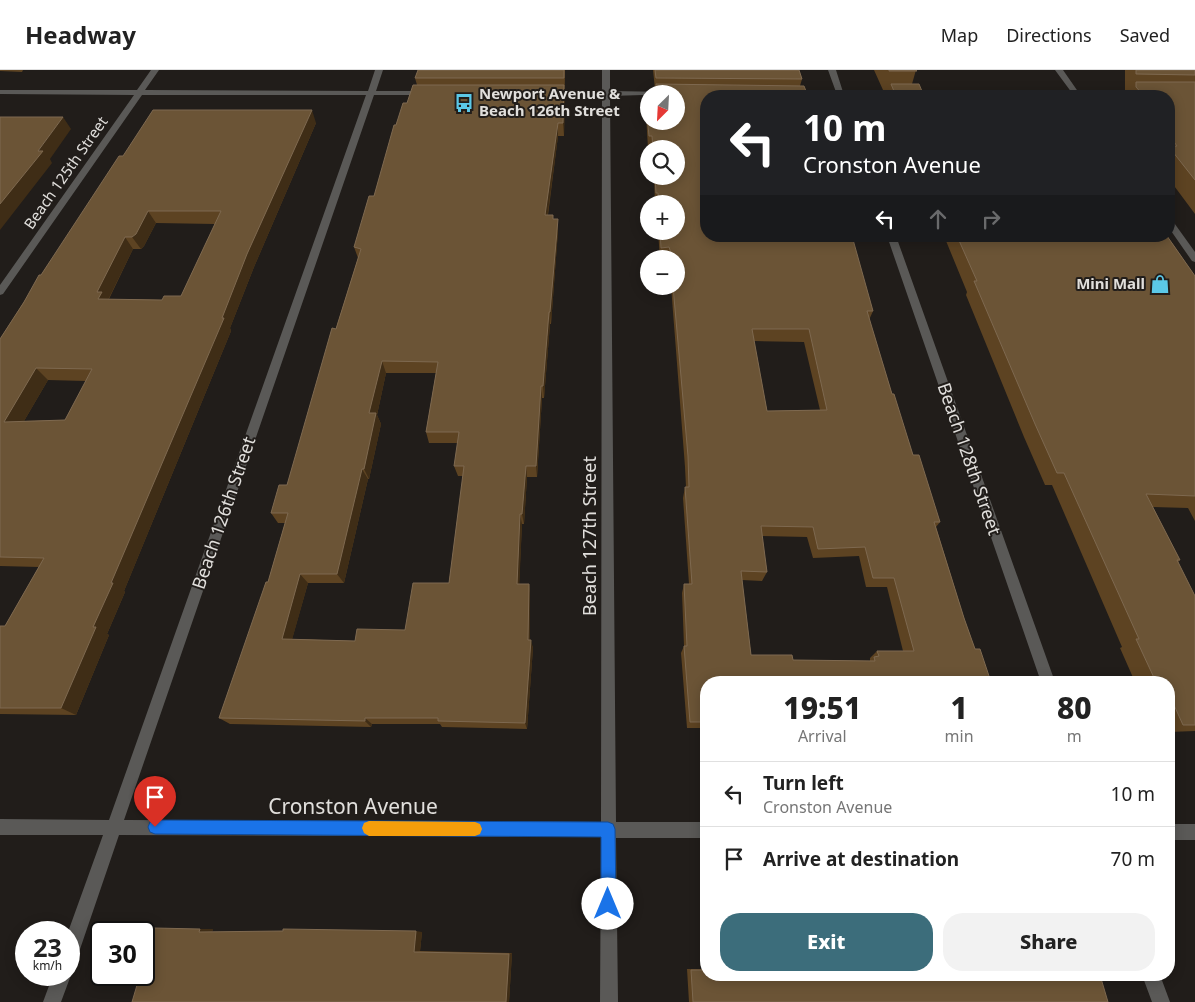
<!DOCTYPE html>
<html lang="en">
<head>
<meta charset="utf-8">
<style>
  :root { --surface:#fff; --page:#f2f2f2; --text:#222; --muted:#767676; --line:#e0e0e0; --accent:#3c6d7b }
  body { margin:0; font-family:"Noto Sans",sans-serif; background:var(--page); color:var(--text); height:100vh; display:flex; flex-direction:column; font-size:19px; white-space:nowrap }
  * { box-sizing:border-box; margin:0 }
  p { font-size:16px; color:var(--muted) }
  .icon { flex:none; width:28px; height:28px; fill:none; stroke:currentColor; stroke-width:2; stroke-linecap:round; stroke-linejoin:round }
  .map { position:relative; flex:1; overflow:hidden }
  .drawer { position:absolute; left:700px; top:606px; width:475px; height:305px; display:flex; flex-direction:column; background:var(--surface); border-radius:20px; box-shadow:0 2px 12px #0003 }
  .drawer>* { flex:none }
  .hud { position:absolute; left:700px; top:20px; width:475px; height:152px; border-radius:20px; box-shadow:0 2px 12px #0003; background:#202124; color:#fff; overflow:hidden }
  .needle { width:32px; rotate:204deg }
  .controls { position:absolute; left:640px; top:15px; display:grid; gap:10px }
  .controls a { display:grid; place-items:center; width:45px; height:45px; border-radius:50%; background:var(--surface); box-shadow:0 2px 12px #0003; font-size:25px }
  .speed { position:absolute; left:15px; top:851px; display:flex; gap:10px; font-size:25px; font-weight:700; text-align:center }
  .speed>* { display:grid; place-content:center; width:65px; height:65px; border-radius:50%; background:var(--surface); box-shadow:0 2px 12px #0003; line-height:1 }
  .speed small { font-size:12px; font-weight:400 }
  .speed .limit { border:2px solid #111; border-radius:8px; background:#fff; color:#111 }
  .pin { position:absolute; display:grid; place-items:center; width:42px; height:42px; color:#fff; margin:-51px -21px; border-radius:50% 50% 50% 0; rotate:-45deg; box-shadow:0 0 5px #0007 }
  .pin .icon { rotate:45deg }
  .me { position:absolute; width:55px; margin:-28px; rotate:0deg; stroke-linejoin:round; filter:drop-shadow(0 0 4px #0008) }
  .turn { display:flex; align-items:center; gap:18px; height:105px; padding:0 20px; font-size:22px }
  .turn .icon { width:65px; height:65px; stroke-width:2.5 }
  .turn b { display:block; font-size:35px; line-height:42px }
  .lanes { display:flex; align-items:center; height:48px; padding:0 20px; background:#0003; justify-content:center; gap:25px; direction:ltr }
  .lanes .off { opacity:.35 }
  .eta { display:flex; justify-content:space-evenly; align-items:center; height:85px; text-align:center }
  .eta b { font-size:30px; font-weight:800; line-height:35px }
  .primary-button { display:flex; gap:10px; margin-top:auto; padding:10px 20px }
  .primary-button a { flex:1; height:58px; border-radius:20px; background:var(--accent); color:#fff; font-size:20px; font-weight:800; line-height:58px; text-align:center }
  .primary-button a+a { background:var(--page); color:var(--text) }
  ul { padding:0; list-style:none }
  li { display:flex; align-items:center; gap:15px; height:65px; padding:0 20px; border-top:1px solid var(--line) }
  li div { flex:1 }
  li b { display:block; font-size:19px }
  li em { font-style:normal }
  header { display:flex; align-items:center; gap:30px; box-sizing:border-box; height:70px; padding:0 25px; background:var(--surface); border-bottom:1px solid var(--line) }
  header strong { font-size:24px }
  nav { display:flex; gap:28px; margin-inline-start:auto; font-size:18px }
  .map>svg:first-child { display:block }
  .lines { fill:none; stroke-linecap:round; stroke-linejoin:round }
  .street { fill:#5a5957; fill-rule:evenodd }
  .wall { fill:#5d4322; fill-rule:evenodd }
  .shaded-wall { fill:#3f2d16 }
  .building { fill:#6b5436; stroke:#7e6950; fill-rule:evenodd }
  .route { fill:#1a73e8; stroke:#114b97 }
  .slow { fill:#f59e0b }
  .labels { text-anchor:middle; stroke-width:4; stroke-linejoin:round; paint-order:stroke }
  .far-poi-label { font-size:15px; font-weight:bold; fill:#e1dfdc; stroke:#211d1a; text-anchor:start }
  .far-street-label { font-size:15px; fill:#e1dfdc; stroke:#211d1a }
  .street-label { font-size:18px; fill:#e1dfdc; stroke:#211d1a }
  .near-street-label { font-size:21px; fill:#e1dfdc; stroke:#211d1a }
</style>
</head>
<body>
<header>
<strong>Headway</strong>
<nav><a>Map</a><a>Directions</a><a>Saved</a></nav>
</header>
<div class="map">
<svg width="1195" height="932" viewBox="0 0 1195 932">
  <rect width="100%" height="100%" fill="#211d1a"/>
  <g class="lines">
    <path class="street" d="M151,0H159L145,20L368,21L375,0H383L376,21H427L431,23L427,25H374L124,750L601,752L602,26L547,25L543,23L547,21H602V0H610V21L672,22L676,24L610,26L616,752H706V768H616L618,932H600L601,767L119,765L78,885L75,891L69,894L68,862L103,765H0V749L109,750L366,25H142L3,224L0,225V215L134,25L0,24V20H137Z
      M828,0H836L843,22L1072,23L1055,0H1063L1079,23H1145L1149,25L790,26L786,24L790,22H836Z
      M1169,149L1172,150L1195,182V192L1192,191L1169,158Z
      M887,166H896L1055,612H1041Z
      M1169,754H1195V770H1169Z
      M69,900L71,905L61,932H43L53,905H69Z
      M1142,905H1160L1170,932H1152Z"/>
  </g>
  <path class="wall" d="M0,0H23L22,2L0,1Z
    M418,0H565L564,66H558L548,145L553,149L558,161L551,254H550L544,328H542L537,407H527L524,454H522L519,514H529L530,523V570L533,578L527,659L442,657L440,654H372L371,657L230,654L219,648L268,512L285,453H278L271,443L287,415L358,188L354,177L374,126L396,55L417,15L415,8ZM386,303H436L426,362L429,373H458L454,396L458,406H463L449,513L405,560L355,571L292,569L308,513H344L368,409H369L381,354L377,345Z
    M653,0H799L802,9L800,16L873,241L869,250L892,324L913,385L940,452L936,457L964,548L975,579L706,612V658H687L681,583L684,576L682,523L684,514H689L683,428L685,417H686L685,397L671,216H676V189H660L658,161H676V134H655L654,106H676V79L648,78L646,45V33L649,51L676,24H656V19H655ZM754,271L804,272L820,340L767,341ZM762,466L807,467L813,488L859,486L866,517H887L903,581H877L870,588V591L793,590L751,585L742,510L762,511L767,502Z
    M874,0H916L912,14L924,26H887L889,20H883Z
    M1125,0H1195V144L1169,109V26H1127L1131,21H1125Z
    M316,53L254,197L230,258L231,261L124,521L125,522L107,564L109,565L76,645L0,644V556H5L39,497L0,496V269L41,205L123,86ZM156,153L215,154L181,226L162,230L109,229L133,179H141L144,176ZM48,310L86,311L65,350L24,351Z
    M944,166H1167L1195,206V451L1188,438L1153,437L1180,490L1178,492L1195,526V661L1169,662V612H1135L1120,578L1122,577L1052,415H1045L1024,367L966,225L967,222Z
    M213,859L212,862H422L420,881L512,883L509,932H132Z
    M687,899H706V905L1108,932H689Z"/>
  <path class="shaded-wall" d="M564,15L565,28L564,66L563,53Z
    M312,40L316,53L254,197L230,258L231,261L124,521L125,522L107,564L109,565L76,645L61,638L111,513L222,248L247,184Z
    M63,47L71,59L50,89L52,93L0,160V134Z
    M558,53V66L546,157L545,145Z
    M148,141L156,153L144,176L141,179L132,167Z
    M558,149V161L551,254L550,242Z
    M125,167L133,179L108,230L98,229L97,222Z
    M549,242L550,254L544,328L543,316Z
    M382,291L386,303L377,345L381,354L369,409L364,399L369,343Z
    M36,298L48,310L17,363L4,352Z
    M541,316L542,328L537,407L536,396Z
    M526,396L527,407L524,454L522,444Z
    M362,399L368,409L344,513L337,504Z
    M520,444L522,454L519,523L517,514Z
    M300,504L308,513L290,577L282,569Z
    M529,514L530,523V578L528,570Z
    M531,570L533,578L527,659L525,653Z
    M365,648L372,654L371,657L365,651Z
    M200,859H213L212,862H199Z
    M416,861L422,862L420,881L414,882Z
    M512,883L509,932H506L509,884Z"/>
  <path class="building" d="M418,0H564V8H415Z
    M655,0H799L802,9L656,8Z
    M889,0H916L917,1H889Z
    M1136,0H1195V5L1136,4Z
    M1136,12H1195V110L1169,77L1177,76L1169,65V26H1144L1136,17Z
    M656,14L804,16L808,26H706V166H852L873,241H867L892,324H894L913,385H919L940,452H934L964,548L975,579H980L991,612H706V652H690L684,576H687L684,514H692L685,417H689L688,386L673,216H676V189H671L670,180L669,177L661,178L660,161H676V134H659L658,123H656L655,106H676V79H653L652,66H649L646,33H649V51H676V24H657ZM752,259H809L827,340L767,341ZM761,456L813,457L818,479L865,477L873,508H894L914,581H877L879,586L874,587L875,591L793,590L792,585H751L741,501L767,502Z
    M891,14H919L924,26H896Z
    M413,15H564L563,53H558L545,145H553V149H558L550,242H549L543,316H541L536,396H526L522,444H520L517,514H529L528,570H531L525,653L438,651V648H365V651L219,648L266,512H268L288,443H271L279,415H287L332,258L336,259L361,179L354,177L369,126H374L394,55H396L403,33H407ZM382,291L438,292L426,362H459L454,396H464L449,513H413L405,560L357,559L355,571L282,569L300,504H337L362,399H364L376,343H369Z
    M153,40H312L247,184L222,248H224L111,513H113L93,557H96L61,638H0V556H5L44,488L0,487V269L24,232L39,205H41L119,86H123ZM148,141H221L181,226H164L162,230L98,229L102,222H97L125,167H132L136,164ZM36,298L92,299L65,350L4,352Z
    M0,47H63L38,81H43L0,134Z
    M957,166H1167L1195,206V426L1146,424L1180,490H1177L1195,526V655H1183L1174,635H1169V612H1156L1136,569H1139L1064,403H1057L1035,354L974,211H977Z
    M154,858L200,859L199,862L283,861V859L416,861L414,882L509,884L506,932H132L140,905H144V891Z
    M691,900H706V905H1100L1108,932H693Z"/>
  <path class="route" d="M155,750L608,752L613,754L615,759L616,834L613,840L608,842L603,840L601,834V767L155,764L150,762L148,757L150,752Z"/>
  <path class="slow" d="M369,751L475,752L480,754L482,759L480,764L475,766H369L364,763L362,758L364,753Z"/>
  <defs>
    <g id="bus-bare" transform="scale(1.5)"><path d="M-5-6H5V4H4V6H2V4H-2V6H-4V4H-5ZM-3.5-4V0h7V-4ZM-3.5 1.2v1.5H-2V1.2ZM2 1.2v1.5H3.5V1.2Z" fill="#5bc8e7" stroke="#211d1a" stroke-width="2.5" paint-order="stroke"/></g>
    <g id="shop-bare" transform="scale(1.5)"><path d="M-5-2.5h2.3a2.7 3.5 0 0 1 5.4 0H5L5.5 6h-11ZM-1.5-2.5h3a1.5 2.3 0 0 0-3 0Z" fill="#5bc8e7" stroke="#211d1a" stroke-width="2.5" paint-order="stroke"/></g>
  </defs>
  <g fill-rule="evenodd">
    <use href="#bus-bare" x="464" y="33"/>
    <use href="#shop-bare" x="1160" y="214"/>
  </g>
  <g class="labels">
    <g class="far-poi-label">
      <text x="479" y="29">Newport Avenue &amp;<tspan x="479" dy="17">Beach 126th Street</tspan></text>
      <text x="1145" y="219" text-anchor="end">Mini Mall</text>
    </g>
    <g class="far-street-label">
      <text transform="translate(66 103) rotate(-55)" y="5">Beach 125th Street</text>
    </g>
    <g class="street-label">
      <text transform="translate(969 389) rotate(71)" y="6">Beach 128th Street</text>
      <text transform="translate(224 443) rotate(-71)" y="6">Beach 126th Street</text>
      <text transform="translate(590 466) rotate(-90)" y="6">Beach 127th Street</text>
    </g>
    <g class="near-street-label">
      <text x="353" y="744">Cronston Avenue</text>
    </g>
  </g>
</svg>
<div class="controls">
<a><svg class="needle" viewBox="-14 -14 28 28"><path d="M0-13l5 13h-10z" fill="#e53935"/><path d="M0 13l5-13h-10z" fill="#767676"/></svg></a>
<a><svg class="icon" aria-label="search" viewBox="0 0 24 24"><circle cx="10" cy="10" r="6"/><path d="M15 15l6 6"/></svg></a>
<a>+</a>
<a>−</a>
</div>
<div class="speed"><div>23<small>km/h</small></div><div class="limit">30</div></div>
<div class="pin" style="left:155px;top:757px;background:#d93025"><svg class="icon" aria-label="arrive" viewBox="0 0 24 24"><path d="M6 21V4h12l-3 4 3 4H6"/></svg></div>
<svg class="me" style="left:608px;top:834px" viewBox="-20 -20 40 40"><circle r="19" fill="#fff"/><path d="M0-13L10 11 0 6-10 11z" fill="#1a73e8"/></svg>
<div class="hud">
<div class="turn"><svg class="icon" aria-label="left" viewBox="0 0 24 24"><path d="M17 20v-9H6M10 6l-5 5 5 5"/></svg><div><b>10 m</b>Cronston Avenue</div></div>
<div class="lanes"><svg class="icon" aria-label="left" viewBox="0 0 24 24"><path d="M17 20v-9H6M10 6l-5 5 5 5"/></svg><svg class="icon off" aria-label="ahead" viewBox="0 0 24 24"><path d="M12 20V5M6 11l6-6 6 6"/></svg><svg class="icon off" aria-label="right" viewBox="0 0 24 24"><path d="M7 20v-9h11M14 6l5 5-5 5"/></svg></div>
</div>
<section class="drawer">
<div class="eta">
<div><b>19:51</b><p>Arrival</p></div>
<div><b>1</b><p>min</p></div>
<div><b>80</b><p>m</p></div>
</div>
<ul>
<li><svg class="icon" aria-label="left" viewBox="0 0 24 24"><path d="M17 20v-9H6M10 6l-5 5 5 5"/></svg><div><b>Turn left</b><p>Cronston Avenue</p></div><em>10 m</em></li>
<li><svg class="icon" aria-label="arrive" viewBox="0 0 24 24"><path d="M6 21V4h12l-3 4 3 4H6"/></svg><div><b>Arrive at destination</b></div><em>70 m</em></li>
</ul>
<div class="primary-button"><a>Exit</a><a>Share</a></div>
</section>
</div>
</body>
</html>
